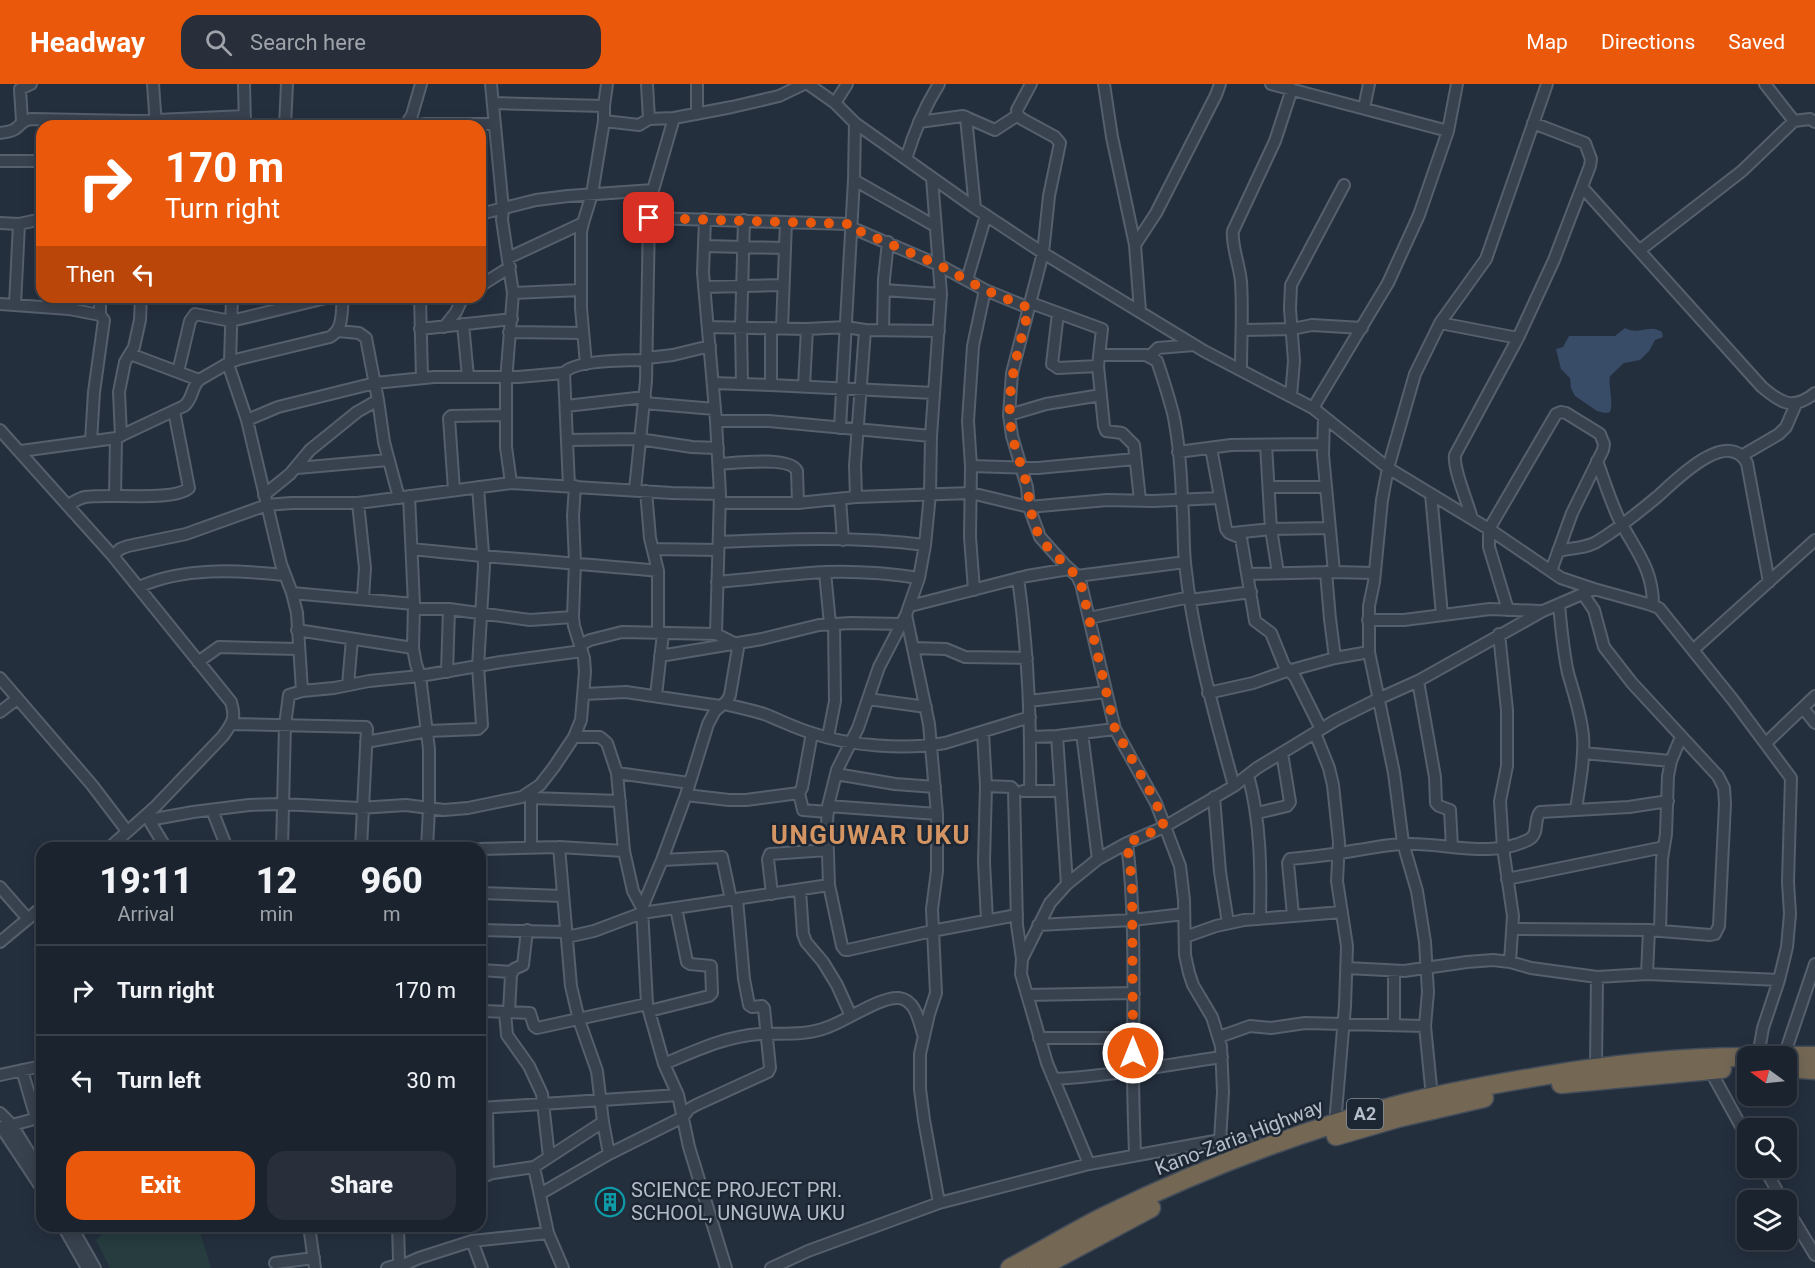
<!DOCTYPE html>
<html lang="en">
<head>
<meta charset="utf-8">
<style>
  :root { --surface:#1b232e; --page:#282f3a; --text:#f1f3f6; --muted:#a0a4aa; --line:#39404a; --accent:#ea580c }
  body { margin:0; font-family:Roboto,sans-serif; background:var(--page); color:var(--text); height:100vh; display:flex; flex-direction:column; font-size:22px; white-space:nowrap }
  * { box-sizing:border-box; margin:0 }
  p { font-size:20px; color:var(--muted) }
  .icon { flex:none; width:33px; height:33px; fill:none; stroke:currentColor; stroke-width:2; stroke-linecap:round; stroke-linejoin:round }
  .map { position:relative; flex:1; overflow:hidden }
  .side { position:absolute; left:36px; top:758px; width:450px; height:390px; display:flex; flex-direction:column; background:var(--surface); border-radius:18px; box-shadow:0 3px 15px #0003,0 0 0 2px var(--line) }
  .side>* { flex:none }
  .banner { position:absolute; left:36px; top:36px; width:450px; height:183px; border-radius:18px; box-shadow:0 3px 15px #0003,0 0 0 2px var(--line); background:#ea580c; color:#fff; overflow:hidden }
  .needle { width:39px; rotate:285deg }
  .buttons { position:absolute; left:1737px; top:962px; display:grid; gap:12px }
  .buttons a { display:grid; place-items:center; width:60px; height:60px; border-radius:12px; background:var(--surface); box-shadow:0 3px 15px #0003,0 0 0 2px var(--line); font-size:30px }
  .pin { position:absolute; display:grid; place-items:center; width:51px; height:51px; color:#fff; margin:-26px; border-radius:12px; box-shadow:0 3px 9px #0006 }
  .me { position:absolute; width:66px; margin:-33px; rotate:0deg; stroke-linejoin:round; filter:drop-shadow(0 0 4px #0008) }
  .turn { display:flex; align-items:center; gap:21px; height:126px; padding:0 30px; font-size:27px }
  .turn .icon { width:78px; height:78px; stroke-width:2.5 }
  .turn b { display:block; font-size:42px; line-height:51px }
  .then { display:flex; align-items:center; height:57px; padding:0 30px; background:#0003; gap:12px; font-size:22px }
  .eta { display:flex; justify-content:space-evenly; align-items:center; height:102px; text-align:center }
  .eta b { font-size:36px; font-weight:800; line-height:42px }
  .cta { display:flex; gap:12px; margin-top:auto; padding:12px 30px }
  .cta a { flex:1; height:69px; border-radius:18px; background:var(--accent); color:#fff; font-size:24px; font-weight:800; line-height:69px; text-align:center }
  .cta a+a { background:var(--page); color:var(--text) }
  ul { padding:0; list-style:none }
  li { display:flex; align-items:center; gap:18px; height:90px; padding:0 30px; border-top:2px solid var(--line) }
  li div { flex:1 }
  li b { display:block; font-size:22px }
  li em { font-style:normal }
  header { display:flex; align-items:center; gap:36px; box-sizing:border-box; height:84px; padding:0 30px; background:var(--accent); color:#fff }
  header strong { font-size:28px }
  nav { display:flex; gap:33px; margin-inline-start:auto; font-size:21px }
  .search { width:420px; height:54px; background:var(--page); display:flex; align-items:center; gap:15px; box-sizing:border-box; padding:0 21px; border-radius:18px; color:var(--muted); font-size:22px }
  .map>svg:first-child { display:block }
  .green { fill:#263c3f }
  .water { fill:#394c67 }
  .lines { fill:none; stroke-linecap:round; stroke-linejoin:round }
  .street-casing { stroke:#565f6c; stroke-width:14 }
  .highway-casing { stroke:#434c59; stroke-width:21 }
  .street { stroke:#38414e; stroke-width:10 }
  .highway { stroke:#746855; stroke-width:18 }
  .route { stroke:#ea580c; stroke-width:10; stroke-dasharray:0 18 }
  .labels { text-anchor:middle; stroke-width:5; stroke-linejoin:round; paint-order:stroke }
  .shield { fill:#1d2633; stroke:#878f9c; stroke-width:1.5 }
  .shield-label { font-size:18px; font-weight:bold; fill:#b4bcc9 }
  .street-label { font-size:20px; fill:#b4bcc9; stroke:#1d2633 }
  .poi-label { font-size:20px; fill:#b4bcc9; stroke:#1d2633; text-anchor:start }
  .district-label { font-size:26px; font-weight:bold; letter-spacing:1.5px; fill:#d59563; stroke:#1d2633 }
</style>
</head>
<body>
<header>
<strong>Headway</strong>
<div class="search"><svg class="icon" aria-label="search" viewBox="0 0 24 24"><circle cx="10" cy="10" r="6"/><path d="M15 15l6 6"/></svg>Search here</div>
<nav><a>Map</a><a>Directions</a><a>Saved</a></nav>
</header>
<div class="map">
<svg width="1815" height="1184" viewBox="0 0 1815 1184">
  <rect width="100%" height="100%" fill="#242f3e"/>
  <path class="green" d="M111,1142H198L211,1184H110L96,1156Z"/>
  <path class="water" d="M1625,244C1640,252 1649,239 1662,248L1663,253L1655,256L1649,267L1640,276L1624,279L1610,292C1608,304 1614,318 1610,328L1605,329L1597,327L1575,312L1571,304L1570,294L1561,285L1556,265L1563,263L1569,252H1615Z"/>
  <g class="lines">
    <g class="street-casing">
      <path id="street" d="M153,0L156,42
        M244,0L245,42
        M491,0L503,125L502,136L513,209L506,297V363L511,399
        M647,0L649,35
        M697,0V30
        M808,0L835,19L855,39L975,124L1043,169L1204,267L1313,324L1388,384L1492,447L1561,494L1594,505L1648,520L1659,524L1733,616L1791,694L1788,798L1790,830L1787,863L1779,896L1763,944L1758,972
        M1104,0L1112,53L1135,161
        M1271,0L1448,47
        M1765,0L1794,37
        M494,19L604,22
        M835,19L847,0
        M1364,24L1369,0
        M1018,31L1022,35L1055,53L1060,59L1049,112L1043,169L1012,289L1009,331L1012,352L1027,403L1029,423L1040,453L1065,481L1077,492L1081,500L1115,645L1156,719L1180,782L1184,816L1185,871L1189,889L1193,901L1212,933L1221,962L1223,1008L1220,1056
        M966,33L975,124
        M22,37L20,5L31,0
        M604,37L639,41L649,35L674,34L732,23L779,12L804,0
        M919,38L963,32L995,46L1018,31L1017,26L1031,0
        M285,42L287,0
        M405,42L412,31L421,0
        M414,42L424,40H495
        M0,49C5,48 11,48 15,45C22,40 22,36 32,35L135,37L245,32
        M906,75C914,48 924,24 939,0
        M0,77H42
        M854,96L935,142
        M1582,103L1762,303C1781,319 1793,327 1815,309
        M480,130L536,116L568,112L653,106
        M649,134L850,140
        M705,135L703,189L716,337L720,410L716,550L734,559L738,564L730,611L727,617L715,627L708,640L686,711L662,776L642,824L647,920L664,980L678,1011L689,1063L726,1184
        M0,139L19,140L42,135
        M850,143L939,181L985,206L1029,224
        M704,162L785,164
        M1640,166L1742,87L1794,37L1810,35L1815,38
        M508,174L583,139
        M967,196L986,131
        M480,202L510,183
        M704,203L783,201
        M884,206L941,210
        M513,209L581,206
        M420,213L422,294
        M1031,219L1102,245L1098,282L1104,342L1106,347L1122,349L1134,361L1140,416
        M0,220L69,225L100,231
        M15,221L19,140
        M1140,227L1135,161L1156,129L1216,11L1220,0
        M1058,229L1052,280L1058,284L1098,282
        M1440,239L1518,254
        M463,240L468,293
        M444,243L456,228L463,213
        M708,243L807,245L846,243L865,246L939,247
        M771,244V301
        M782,244L786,138
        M420,245L512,235
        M883,246L884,195L888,158
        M1242,246L1292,245L1312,241L1362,244
        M338,247L359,249L366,254L378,316L384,358L399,414
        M509,248L583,249
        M130,270L199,296
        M1100,271H1146L1157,277C1163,294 1168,311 1173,329C1179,357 1181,387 1182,415C1184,436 1183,458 1185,479C1193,555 1214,629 1234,702
        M1150,272L1158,264L1194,261
        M647,274L673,271L710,262
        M230,278L232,213
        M228,280L247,336L281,480L292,509L297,529L302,607
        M586,280L581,224V148L583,139L592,110L604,37V22L607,0
        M1241,286C1241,257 1243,227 1241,198C1240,183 1231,160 1233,147L1275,57L1292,5
        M178,288L190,237L195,230L231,237L330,213
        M713,299L771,301L934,309
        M742,300L741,244L744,136
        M804,302L807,245
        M1291,312L1294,277L1290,225L1291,201L1344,101
        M644,319L715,325
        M566,322L645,313
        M1313,324L1388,199L1419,131L1448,47L1457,0
        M1009,331L1046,320L1101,311
        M1324,333L1323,371L1334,488
        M247,336L278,323L375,299L434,293H518L564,289
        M716,337H769L931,352
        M840,344L854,96L855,39
        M0,346L113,472L231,618C236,634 233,638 223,652L155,723L109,764
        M121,352L119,308L125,278L134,263L140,236L141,213
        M567,356L639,355L692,363L718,364
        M91,357L94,308L104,236L100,231V213
        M1266,361L1271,445L1278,489
        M1211,364L1226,445L1229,449L1241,454L1255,537L1271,549L1284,581L1295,593L1321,645
        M21,367L116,354L184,322C193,315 191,304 199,296L230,278L239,275L330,253C344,245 341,228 343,213
        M1178,368L1231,361L1322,360
        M1743,371L1779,350L1786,343L1796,320
        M1597,377C1604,396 1610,416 1619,435C1635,466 1653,484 1653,521
        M719,380C735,379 790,372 797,387L798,419
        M971,382L1038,384L1135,375
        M297,384L388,376
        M569,402L564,289C574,276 629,276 646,276
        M1269,403H1326
        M454,406L449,334L451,332L506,331
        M635,406L646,297L649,134L653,106L674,34
        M646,407L650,454L658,487V548
        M1431,410L1442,531
        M264,411L290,390L310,366L357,328L378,316
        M115,412L116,354
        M409,412L414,520L413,564L416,580L420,592L429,665V725L427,764
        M856,413L855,381L865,246
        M840,415L843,456
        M358,419L365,484L363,514
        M720,419H798L856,413L971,409L1029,423L1107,416L1153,417L1219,414
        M68,421C74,418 79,414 85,413C109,409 173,418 189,404L174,327
        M1472,435C1468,418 1453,386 1455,371L1518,254L1554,176L1590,82L1591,75L1585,59L1533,39
        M1233,449L1271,445L1330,444
        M719,458C787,455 857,452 925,461L930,410L931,352L941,210L932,94
        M925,461L919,494L906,531L879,583L858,644L837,686L828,722L827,739L829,801L842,862L845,866H848L932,847L1017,831
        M412,465C494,474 576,479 658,487
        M653,465L718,466
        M1558,467C1571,464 1588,464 1598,457C1619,444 1639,428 1657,413C1675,397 1727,343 1747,379L1769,498
        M113,472L120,465L128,462L186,450L267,421L291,419H358L511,399L672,409L720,410
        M825,488L830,540
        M1326,488L1330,535L1335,574
        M1248,490L1334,488L1374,489
        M1077,492L1185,478
        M1018,494C1028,565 1031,635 1030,707
        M717,498C753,495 789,490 825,488C857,487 887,489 919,494
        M139,503C183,483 236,486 284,491
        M974,506L970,453L971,382L968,337L973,262L985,206
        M292,509L414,520
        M1190,516L1251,508
        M1559,520C1561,543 1563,566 1568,589C1574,610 1581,630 1583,652C1585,676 1579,702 1576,726
        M910,522L1027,492L1069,485
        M414,525H449L530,536L573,533
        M1508,526L1489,463V445L1556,330L1561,328L1566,329L1600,350L1604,360L1603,366L1572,429L1551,487
        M906,531L929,640L937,730V787L932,825L936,909L929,930L920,970V1005L924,1036L939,1119
        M1089,534L1190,513
        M1368,536H1404L1490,525L1541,527
        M297,546L413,564
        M1499,550L1507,626V682L1500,717L1503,764L1513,832L1510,878
        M580,561L590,556L622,548L716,550
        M913,564L946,565L965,573L1027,574
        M1693,566L1815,456
        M660,572L762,555L819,541L851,539L902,540
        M198,578L219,563L298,565
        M447,588L449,525
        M0,594L92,701L127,747
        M1418,597L1435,693L1436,719L1439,722L1450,726L1452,763
        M348,601L352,555
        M1208,609L1253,599L1284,588L1335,574L1369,568
        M584,610L626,608L720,622
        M656,612L663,549
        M868,615L926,623
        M1029,617L1106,608
        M724,620C737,623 751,626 764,630C780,636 795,644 812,649C849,662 906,666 945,659L1030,633
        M1803,624L1815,639
        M0,628L17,615
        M232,640L366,643L367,645L361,764
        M983,648L986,702L984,778L987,836
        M1082,649L1098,775
        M1315,649L1329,684L1333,701L1339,758L1337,797L1347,862L1345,922L1335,1040
        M1057,652L1067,800
        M574,653H600L607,659L617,689L624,767L633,807L642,824
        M828,653L835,617L834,540
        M1031,653L1057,652L1115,645
        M366,658L428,647L478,645L482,641L478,582L484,482L478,403
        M1766,659L1815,612
        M1583,669L1671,677
        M617,689L689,699
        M836,690L895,700L935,703
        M1248,691C1261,738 1261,786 1260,835
        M986,702L1011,703L1014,706L1017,841L1022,875
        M1023,707H1060
        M799,709L803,726L828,728
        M686,711L729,716H746L799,709L802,704L812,649
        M1214,713L1220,788L1228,839
        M531,714L620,717
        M828,722L937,730
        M212,726L227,764
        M1257,729L1287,722L1290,718L1282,669
        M146,731L166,764
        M149,736L193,728L249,721L282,720L359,724L406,721L444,726L468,724L522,713L540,701L554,683L574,653L581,636L585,588L584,574L574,542L573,533L575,478L573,432L575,402
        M1127,759C1136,833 1133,909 1133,983C1133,1012 1134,1041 1135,1070
        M559,763L571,902L579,936L597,987L603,1038L609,1070
        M282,764L285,641L289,611L302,607L334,604L369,597L420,592L501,578L582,567
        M531,764V708
        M480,765L559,763L624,767
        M662,776L722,773L731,816
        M1507,795L1664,763
        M0,803L28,835
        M800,806L803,850L806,858L823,878L837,901L851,932
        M480,809L562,812
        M772,810L768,775L770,770L827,766
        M1293,831L1288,779L1290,775C1313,773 1336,770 1358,766C1373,764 1389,760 1404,760C1445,758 1489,775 1528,756C1540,750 1533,737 1540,728L1629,723L1668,717
        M1038,841L1132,836L1184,830
        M1513,845L1649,846L1710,851L1715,850L1719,842L1725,720L1724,704L1718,692L1632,599L1604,563L1594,526L1583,510
        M480,846L566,848
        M1660,847L1662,775L1666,750L1668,692L1671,677L1681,653
        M567,853L594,847L642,829L829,801
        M1185,853L1216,842L1244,836L1342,828
        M0,858L42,823
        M1347,884L1404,887L1467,878L1493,876L1510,878L1531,884L1597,893L1647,890L1779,896
        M480,886L512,888
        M1647,890L1649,846
        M1027,911L1134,909
        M480,925L484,927L530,929L534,942L537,944L647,920
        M649,927L709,912L712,909L711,882L690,880L687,878L676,824
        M505,928L507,951L529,982L542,1010L549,1073
        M509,928L511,891L514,885L523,881L527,846
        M1394,941V888
        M1219,953L1250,942L1271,944L1305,939L1425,942
        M1039,954H1133
        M1784,972L1815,880
        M664,980C695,967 726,952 760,950C784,949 805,952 828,943C846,937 881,912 899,914C916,916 919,938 923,950
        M1596,983L1597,893
        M22,986L36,1034
        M1710,986L1748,1055
        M0,991L42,982
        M1054,995C1110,992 1166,981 1222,973
        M1432,1013L1425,942L1428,908L1425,858L1417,807L1403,759L1394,689L1369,568V522L1374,498L1382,416L1388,384L1415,290L1440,239L1486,175L1547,0
        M480,1024L678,1011
        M487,1024L488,1091
        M0,1029L12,1041L42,1090
        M0,1043L5,1049L42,1105
        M9,1045L12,1041L42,1033
        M1089,1080L1047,979L1021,890L1022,875L1050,819L1067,800L1098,775L1127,759L1164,743L1234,702L1257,684L1336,636L1378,615L1418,597L1543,527L1594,505
        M534,1083L548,1149L563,1184
        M1764,1083L1782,1116
        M480,1091L534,1083L603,1038
        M540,1110L609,1070L683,1033L689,1025L696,1021L768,988L770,984L764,924L762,922L752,923L749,921L744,895L737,815
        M1786,1123L1815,1171
        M63,1142L87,1184
        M71,1142L95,1184
        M260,1142H268
        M309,1142L315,1184
        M390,1142H458
        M398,1142L399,1176L401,1184
        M472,1157L482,1184
        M275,1179L314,1174
        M401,1182L419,1174L472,1157L548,1149
        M387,1184L400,1180
        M771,1184L808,1167L939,1119L1089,1080L1220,1056L1247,1057L1266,1063"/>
    </g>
    <g class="highway-casing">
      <path id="highway" d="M1783,972H1815
        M1786,984L1815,986
        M1561,1000L1722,985
        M1336,1052L1398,1034L1484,1014
        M1010,1184C1042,1167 1073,1148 1105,1132C1199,1086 1297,1048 1398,1021C1443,1009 1489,1001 1536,993C1606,981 1676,973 1748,973
        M1039,1184L1151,1124"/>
    </g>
    <use href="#street" class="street"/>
    <use href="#highway" class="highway"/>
  </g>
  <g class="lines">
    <path class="route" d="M649,134L850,140V143L939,181L985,206L1029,224C1019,266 1004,307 1012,350C1015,366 1022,382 1026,398C1030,416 1030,434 1039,451C1049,470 1071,481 1081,500L1115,645L1156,718L1164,743L1127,759L1132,798L1133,969"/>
  </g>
  <defs>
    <g id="building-ring" transform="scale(1.5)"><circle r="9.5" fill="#1d2633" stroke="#0f9aa8" stroke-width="1.5"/><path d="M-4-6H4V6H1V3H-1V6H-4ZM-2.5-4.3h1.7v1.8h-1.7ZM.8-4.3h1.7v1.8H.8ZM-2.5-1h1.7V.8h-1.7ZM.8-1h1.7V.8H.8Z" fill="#0f9aa8"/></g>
  </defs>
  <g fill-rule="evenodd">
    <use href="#building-ring" x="610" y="1118"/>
  </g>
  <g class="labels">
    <rect class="shield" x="1347" y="1015" width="36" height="30" rx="4.5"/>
    <g class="shield-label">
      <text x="1365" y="1036">A2</text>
    </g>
    <g class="street-label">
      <text transform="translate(1239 1053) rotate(-21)" y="7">Kano-Zaria Highway</text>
    </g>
    <g class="poi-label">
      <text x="631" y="1113">SCIENCE PROJECT PRI.<tspan x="631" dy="23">SCHOOL, UNGUWA UKU</tspan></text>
    </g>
    <g class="district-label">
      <text x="871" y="760">UNGUWAR UKU</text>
    </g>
  </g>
</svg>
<div class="buttons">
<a><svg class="needle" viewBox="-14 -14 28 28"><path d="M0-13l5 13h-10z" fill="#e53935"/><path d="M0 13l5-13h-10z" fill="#a0a4aa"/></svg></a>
<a><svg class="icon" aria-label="search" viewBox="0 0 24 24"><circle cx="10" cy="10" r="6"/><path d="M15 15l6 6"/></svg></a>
<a><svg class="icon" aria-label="layers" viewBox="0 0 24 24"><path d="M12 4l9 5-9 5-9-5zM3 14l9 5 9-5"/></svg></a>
</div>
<div class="pin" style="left:649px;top:134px;background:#d93025"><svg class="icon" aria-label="arrive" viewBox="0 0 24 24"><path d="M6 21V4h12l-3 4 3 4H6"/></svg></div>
<svg class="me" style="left:1133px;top:969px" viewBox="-20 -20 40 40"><circle r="17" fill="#ea580c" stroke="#fff" stroke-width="3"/><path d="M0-11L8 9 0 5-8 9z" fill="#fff"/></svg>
<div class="banner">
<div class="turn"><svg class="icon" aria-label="right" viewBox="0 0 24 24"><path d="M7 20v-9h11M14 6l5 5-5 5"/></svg><div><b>170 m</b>Turn right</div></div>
<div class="then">Then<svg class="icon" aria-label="left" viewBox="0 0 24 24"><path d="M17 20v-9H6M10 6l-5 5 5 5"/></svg></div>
</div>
<section class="side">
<div class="eta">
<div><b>19:11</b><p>Arrival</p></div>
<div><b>12</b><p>min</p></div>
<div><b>960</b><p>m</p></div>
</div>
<ul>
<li><svg class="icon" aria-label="right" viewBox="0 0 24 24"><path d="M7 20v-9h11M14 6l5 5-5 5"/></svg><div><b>Turn right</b></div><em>170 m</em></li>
<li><svg class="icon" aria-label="left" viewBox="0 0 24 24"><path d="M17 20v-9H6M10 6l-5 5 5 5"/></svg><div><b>Turn left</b></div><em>30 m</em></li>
</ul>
<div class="cta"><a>Exit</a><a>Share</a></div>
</section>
</div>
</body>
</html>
